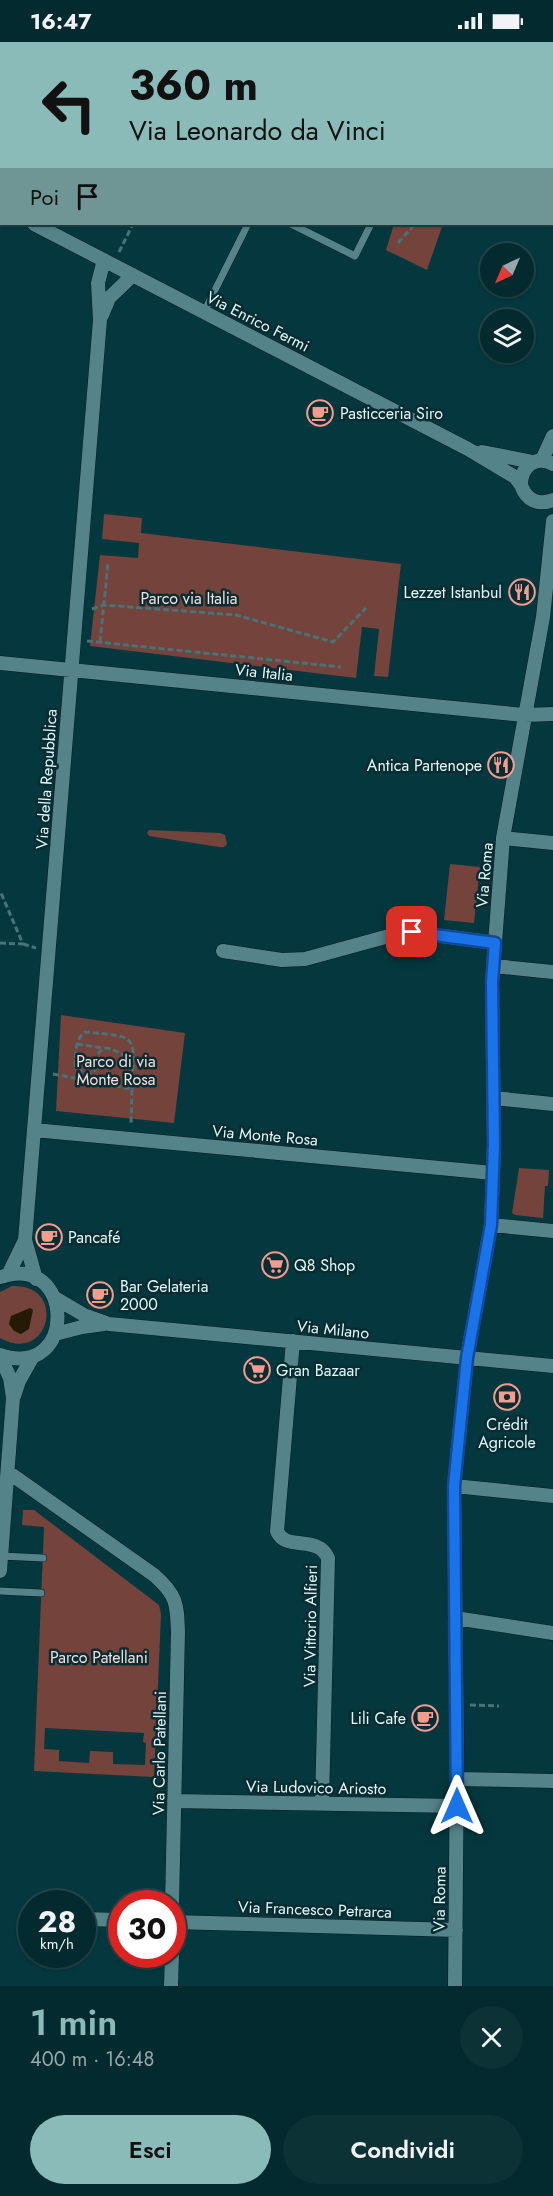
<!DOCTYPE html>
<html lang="it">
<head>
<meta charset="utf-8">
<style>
  :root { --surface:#032a2e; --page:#0d3236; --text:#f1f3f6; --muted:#97a7aa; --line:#24464a; --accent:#8bbbb9 }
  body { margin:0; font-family:Jost,sans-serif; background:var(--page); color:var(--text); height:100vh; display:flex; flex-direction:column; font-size:22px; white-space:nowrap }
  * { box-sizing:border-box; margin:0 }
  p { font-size:20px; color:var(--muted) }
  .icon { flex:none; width:33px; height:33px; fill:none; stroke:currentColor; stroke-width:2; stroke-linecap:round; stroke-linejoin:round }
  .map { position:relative; height:1944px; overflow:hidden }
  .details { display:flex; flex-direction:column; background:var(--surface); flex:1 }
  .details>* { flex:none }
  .top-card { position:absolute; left:0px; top:0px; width:554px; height:183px; box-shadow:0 2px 4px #0004,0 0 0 2px var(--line); background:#8bbbb9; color:#111; overflow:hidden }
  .needle { width:39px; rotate:224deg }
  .controls { position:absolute; left:480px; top:201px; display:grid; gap:12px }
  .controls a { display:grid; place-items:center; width:54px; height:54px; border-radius:50%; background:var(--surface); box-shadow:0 2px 4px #0004,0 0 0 2px var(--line); font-size:30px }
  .speed { position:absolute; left:18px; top:1848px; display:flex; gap:12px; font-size:30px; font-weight:700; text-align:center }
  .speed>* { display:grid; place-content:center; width:78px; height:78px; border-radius:50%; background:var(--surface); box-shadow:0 2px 4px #0004,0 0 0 2px var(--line); line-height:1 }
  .speed small { font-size:15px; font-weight:400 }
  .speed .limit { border:9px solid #d22; background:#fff; color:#111 }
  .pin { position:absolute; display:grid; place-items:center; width:51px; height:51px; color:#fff; margin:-26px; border-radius:12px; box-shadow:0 3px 9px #0006 }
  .me { position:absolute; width:66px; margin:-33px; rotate:0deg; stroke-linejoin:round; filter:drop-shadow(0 0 4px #0008) }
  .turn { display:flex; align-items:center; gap:21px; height:126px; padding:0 30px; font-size:27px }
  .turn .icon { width:78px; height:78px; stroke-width:2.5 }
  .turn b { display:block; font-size:42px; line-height:51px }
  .then { display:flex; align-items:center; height:57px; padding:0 30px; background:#0003; gap:12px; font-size:22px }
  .round { display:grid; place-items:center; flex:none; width:63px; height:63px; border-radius:32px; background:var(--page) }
  .overview { display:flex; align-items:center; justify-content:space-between; height:102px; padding:0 30px }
  h1 { font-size:36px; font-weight:600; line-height:45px; color:var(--accent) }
  .button { display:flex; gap:12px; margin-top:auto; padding:12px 30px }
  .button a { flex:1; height:69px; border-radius:36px; background:var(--accent); color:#111; font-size:24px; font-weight:600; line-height:69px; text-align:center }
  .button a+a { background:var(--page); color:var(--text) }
  .status { display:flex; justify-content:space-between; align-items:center; height:42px; padding:0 30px; background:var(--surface); direction:ltr }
  .status svg { height:16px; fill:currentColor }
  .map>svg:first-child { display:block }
  .built { fill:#1a464c }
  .green { fill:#74433c; fill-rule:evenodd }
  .water { fill:#241b02 }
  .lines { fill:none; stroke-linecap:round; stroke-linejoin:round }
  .service-casing { stroke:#051c20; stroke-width:8 }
  .minor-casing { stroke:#051c20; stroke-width:15 }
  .path { stroke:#487378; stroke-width:3; stroke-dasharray:6 3; stroke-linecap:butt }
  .service { stroke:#55838a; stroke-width:7 }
  .minor { stroke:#55838a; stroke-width:14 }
  .route-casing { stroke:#114b97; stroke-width:15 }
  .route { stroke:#1a73e8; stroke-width:10 }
  .labels { text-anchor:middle; stroke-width:5; stroke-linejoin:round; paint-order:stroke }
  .street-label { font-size:16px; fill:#e0f8fc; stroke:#082c31 }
  .poi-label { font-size:16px; fill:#e0f8fc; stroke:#082c31; text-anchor:start }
  .park-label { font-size:16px; fill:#f6deda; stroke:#082c31 }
</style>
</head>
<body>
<div class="status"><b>16:47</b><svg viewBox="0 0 49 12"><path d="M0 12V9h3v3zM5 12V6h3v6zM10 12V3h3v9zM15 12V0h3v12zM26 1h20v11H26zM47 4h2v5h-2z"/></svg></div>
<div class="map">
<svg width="553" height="1944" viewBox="0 0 553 1944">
  <rect width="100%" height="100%" fill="#04383e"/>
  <path class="built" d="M305,0H553V128L552,2Z"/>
  <path class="green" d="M1,0H305L308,1L5,2Z
    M394,182H443L427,228L386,208Z
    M104,472L142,476L141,491L401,522L388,635L374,634L379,587L362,585L356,636L90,604L100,513L138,516L139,501L102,497Z
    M149,788L220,791L225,793L227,802L224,805H219L149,794L147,791Z
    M450,822L480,825L474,881L444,878Z
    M61,973L185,991L174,1081L56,1069Z
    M519,1126L549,1128L548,1144H545L543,1176L515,1173L512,1171Z
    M12,1244C68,1241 50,1324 0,1296V1250Z
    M23,1468H34L159,1563L161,1572L154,1735L34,1729L44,1485L22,1483ZM45,1686L144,1691L143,1700L146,1701L145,1723L113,1722V1710L90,1709L89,1721L59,1719V1708L44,1707Z"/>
  <path class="water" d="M30,1266L33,1268L29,1287L21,1292L14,1289L9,1282L11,1274Z"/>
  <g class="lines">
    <g class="service-casing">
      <path id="service" d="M291,182L355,214L371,182
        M204,270L248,182
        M1,1514L43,1516
        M0,1549L41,1551"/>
    </g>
    <g class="minor-casing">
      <path id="minor" d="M0,164L2,165
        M34,182L468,407L515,435L521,443
        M102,273L109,256L133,233
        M482,410L533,420
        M542,418L553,394
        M553,422C536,413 521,424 521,443C526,458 538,464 553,458
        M0,621L524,673L553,672
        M503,796L553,801
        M223,909L282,918L305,917L400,891L412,890L495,901
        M494,924L553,930
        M494,1056L553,1062
        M34,1088L493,1131
        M491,1183L553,1189
        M25,1198L36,1237
        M8,1233L25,1198L100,278L98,241L104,218
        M55,1256L84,1273L109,1282L553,1324
        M55,1292L82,1285L104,1282
        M293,1299L277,1489C285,1510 318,1492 328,1516L322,1761
        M0,1313C79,1339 74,1209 1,1235
        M14,1354L19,1339L33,1314
        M8,1430L154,1533C177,1553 177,1562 178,1590L172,1862
        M454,1444L553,1454
        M0,1529L13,1356L10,1336L0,1314
        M455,1576L553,1591
        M457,1737L553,1739
        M174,1759L457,1764
        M82,1877L122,1878
        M172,1880L456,1888
        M171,1944L172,1912
        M455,1944L457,1714L454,1444L467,1316L491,1183L494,1103L492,940L503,796L543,575L553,479"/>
    </g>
    <path class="path" d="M37,0L40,2
      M71,0V2
      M220,1L221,2
      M552,166H553
      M398,201L415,182
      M119,210L133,182
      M92,567L104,563L236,573L333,600L366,566
      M87,599L341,625
      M100,600L108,521
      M0,901L23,902L1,851
      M23,902L36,906
      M77,1002L103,1006
      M53,1032L132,1047L131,1083
      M132,1047C134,993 141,995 85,990C75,997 76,1011 75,1023L83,1031H92L95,1028L99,1010L105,1006C116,1007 122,1014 133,1016
      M470,1663L499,1664"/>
    <use href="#service" class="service"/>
    <use href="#minor" class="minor"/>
  </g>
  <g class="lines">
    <g class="route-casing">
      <path id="route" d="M412,890L495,901L492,940L494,1103L491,1183L467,1316L454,1444L457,1764"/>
    </g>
    <use href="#route" class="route"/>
  </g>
  <defs>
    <g id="cafe-ring" transform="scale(1.35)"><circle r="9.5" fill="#082c31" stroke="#f59c90" stroke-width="1.5"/><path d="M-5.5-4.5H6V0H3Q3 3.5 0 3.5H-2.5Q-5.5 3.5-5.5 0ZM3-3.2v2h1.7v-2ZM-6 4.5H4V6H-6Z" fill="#f59c90"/></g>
    <g id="restaurant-ring" transform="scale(1.35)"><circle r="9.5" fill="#082c31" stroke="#f59c90" stroke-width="1.5"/><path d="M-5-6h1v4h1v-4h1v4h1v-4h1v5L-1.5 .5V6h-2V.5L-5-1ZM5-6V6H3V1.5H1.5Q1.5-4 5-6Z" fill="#f59c90"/></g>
    <g id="supermarket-ring" transform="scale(1.35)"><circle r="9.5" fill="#082c31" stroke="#f59c90" stroke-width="1.5"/><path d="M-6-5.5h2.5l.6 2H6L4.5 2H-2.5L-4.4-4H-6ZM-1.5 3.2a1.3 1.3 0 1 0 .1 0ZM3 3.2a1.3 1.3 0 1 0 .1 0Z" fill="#f59c90"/></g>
    <g id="bank-ring" transform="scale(1.35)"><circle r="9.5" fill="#082c31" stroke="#f59c90" stroke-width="1.5"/><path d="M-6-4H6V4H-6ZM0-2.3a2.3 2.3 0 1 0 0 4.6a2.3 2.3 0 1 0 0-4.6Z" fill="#f59c90"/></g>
  </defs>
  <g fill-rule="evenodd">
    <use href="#cafe-ring" x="320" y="371"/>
    <use href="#restaurant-ring" x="522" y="550"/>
    <use href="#restaurant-ring" x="501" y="723"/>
    <use href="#cafe-ring" x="49" y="1195"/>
    <use href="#supermarket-ring" x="275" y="1223"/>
    <use href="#cafe-ring" x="100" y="1253"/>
    <use href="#supermarket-ring" x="257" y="1328"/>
    <use href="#bank-ring" x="507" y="1355"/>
    <use href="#cafe-ring" x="425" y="1676"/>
  </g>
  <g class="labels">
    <g class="street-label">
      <text transform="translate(258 279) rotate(27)" y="6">Via Enrico Fermi</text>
      <text transform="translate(264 630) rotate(6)" y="6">Via Italia</text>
      <text transform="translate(46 737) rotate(-86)" y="6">Via della Repubblica</text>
      <text transform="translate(484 833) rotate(-85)" y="6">Via Roma</text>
      <text transform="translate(265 1093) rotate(5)" y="6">Via Monte Rosa</text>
      <text transform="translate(333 1287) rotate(6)" y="6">Via Milano</text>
      <text transform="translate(310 1584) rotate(-89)" y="6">Via Vittorio Alfieri</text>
      <text transform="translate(159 1711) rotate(-89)" y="6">Via Carlo Patellani</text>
      <text transform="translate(316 1745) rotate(1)" y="6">Via Ludovico Ariosto</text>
      <text transform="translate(439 1857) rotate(-89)" y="6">Via Roma</text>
      <text transform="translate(315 1867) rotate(2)" y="6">Via Francesco Petrarca</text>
    </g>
    <g class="poi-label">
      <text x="340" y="377">Pasticceria Siro</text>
      <text x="502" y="556" text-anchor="end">Lezzet Istanbul</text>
      <text x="482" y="729" text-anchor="end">Antica Partenope</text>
      <text x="68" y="1201">Pancafé</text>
      <text x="294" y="1229">Q8 Shop</text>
      <text x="120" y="1250">Bar Gelateria<tspan x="120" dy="18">2000</tspan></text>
      <text x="276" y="1334">Gran Bazaar</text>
      <text x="507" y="1388" text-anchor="middle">Crédit<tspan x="507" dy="18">Agricole</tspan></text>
      <text x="406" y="1682" text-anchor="end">Lili Cafe</text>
    </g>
    <g class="park-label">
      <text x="189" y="562">Parco via Italia</text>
      <text x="116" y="1025">Parco di via<tspan x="116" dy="18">Monte Rosa</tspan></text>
      <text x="99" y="1621">Parco Patellani</text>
    </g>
  </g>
</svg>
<div class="controls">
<a><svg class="needle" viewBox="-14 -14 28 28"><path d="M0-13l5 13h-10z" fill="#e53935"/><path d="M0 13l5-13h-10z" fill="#97a7aa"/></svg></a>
<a><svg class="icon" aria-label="layers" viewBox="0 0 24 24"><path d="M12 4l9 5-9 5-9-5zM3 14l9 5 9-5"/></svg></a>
</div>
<div class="speed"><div>28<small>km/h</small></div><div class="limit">30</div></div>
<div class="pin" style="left:412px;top:890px;background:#d93025"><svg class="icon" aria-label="arrive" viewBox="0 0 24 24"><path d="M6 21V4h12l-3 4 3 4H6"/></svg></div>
<svg class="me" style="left:457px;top:1764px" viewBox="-20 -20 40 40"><path d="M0-17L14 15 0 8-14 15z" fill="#1a73e8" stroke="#fff" stroke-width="4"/></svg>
<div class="top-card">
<div class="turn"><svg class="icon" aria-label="left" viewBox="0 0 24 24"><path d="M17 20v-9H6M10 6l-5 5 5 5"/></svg><div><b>360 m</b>Via Leonardo da Vinci</div></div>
<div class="then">Poi<svg class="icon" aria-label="arrive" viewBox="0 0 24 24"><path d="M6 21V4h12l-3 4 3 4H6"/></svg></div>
</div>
</div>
<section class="details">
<div class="overview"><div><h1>1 min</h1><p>400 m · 16:48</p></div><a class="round"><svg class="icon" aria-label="close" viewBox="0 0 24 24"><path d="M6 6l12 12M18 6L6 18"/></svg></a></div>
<div class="button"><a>Esci</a><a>Condividi</a></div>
</section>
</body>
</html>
